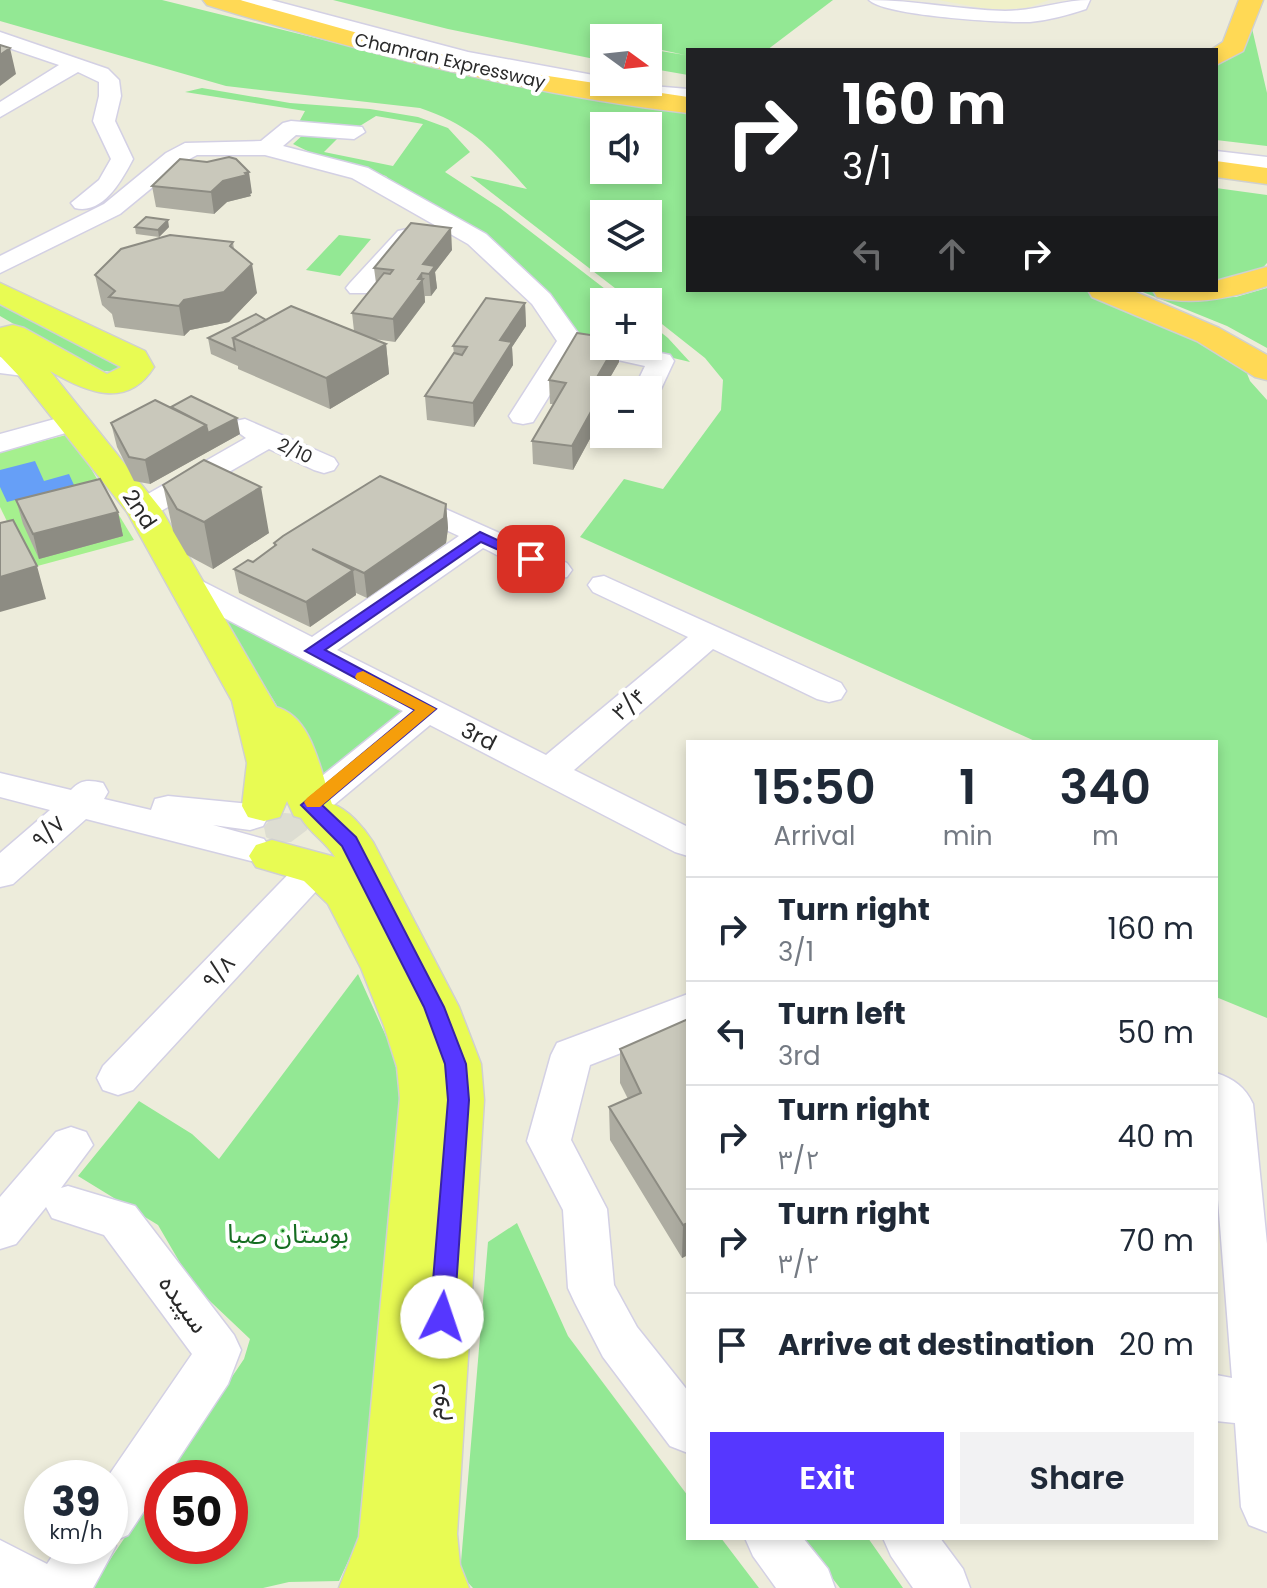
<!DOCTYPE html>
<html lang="en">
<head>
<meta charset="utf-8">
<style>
  :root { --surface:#fff; --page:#f2f2f3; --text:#1f2937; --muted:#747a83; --line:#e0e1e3; --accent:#5637ff }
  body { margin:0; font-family:Poppins,"Noto Sans Arabic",sans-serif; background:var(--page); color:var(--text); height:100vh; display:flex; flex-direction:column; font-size:30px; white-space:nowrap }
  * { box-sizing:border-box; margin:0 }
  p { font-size:26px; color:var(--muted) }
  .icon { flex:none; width:44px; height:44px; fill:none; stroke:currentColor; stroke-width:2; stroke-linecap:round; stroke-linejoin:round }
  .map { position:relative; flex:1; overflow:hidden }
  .drawer { position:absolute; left:686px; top:740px; width:532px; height:800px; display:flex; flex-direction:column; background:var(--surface); border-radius:0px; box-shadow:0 4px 12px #0003 }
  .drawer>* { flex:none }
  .guide { position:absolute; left:686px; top:48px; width:532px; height:244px; border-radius:0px; box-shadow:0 4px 12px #0003; background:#202124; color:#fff; overflow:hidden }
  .needle { width:52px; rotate:105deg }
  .controls { position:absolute; left:590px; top:24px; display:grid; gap:16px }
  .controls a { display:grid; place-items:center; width:72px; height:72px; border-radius:0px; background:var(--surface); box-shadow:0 4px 12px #0003; font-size:40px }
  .speed { position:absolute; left:24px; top:1460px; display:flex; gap:16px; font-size:40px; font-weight:700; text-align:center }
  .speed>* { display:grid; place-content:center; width:104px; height:104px; border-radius:50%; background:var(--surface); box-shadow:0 4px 12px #0003; line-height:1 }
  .speed small { font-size:20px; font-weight:400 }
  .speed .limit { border:12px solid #d22; background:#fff; color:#111 }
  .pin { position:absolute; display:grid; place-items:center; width:68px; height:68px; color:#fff; margin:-34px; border-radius:16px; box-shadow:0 4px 12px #0006 }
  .me { position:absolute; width:88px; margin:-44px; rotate:4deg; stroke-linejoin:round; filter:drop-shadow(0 0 6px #0008) }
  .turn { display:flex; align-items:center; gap:28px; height:168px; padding:0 24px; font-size:36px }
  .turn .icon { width:104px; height:104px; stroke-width:2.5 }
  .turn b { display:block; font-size:56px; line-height:68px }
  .lanes { display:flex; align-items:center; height:76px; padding:0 24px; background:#0003; justify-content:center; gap:40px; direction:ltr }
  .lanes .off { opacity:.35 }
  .eta { display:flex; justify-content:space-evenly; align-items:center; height:136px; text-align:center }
  .eta b { font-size:48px; font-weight:600; line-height:56px }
  .primary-button { display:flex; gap:16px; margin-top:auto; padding:16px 24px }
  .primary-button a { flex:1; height:92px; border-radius:0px; background:var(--accent); color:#fff; font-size:32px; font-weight:600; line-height:92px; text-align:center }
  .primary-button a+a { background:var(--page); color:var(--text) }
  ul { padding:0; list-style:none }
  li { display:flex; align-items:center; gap:24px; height:104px; padding:0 24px; border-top:2px solid var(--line) }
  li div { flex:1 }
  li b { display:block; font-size:30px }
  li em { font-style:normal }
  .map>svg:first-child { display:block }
  .education { fill:#f0f0c9 }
  .green { fill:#93e894; fill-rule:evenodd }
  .pitch { fill:#a5f08e }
  .plaza { fill:#ddddd2 }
  .water { fill:#669ff7 }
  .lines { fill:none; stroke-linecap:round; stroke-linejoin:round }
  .minor-casing { stroke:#d3d0e4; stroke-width:3 }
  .major-casing { stroke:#d0d0d0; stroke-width:3 }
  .highway-casing { stroke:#d0d0d0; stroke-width:3 }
  .minor { fill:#fff; fill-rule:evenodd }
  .major { fill:#e8fb53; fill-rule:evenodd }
  .highway { fill:#ffd955; fill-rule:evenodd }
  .wall { fill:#adaca1 }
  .shaded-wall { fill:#8d8c83 }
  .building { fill:#c9c8bb; stroke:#8d8c83; stroke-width:2 }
  .route { fill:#5637ff; stroke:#3824a6; stroke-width:2 }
  .slow { fill:#f59e0b }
  .labels { text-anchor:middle; stroke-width:8; stroke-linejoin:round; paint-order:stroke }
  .far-street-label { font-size:18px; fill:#2a2a2a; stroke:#fff }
  .street-label { font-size:22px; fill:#2a2a2a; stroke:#fff }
  .near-park-label { font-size:26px; fill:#156d21; stroke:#fff }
  .near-street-label { font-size:26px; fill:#2a2a2a; stroke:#fff }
</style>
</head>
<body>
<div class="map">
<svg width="1267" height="1588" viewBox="0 0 1267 1588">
  <rect width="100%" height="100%" fill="#edecdb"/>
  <path class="education" d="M938,0H1049L1027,8L992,10Z"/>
  <path class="green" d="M0,0H162L356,48L560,93L688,113V290H1085L1208,345L1246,371L1250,381L1267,400V1018L1216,997V742H1037L580,537L624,479L663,489L721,410L723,380L705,358L648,313V302H633L470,176L527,189C490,148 475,127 420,108L226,86L0,21ZM604,126H648V170H604ZM604,214H648V258H604Z
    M333,0H833L767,50H688V75L648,68V49L685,55L648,47V38H604V61L448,29Z
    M1251,24L1267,93V146L1216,140V65C1235,55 1247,45 1251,24Z
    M202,88L290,103L370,109L418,117L448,128L470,152L445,172L500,208L622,302H604V341L580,335L502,251L400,191L386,176L326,160L293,144L306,132L340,136L324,152L393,166L423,124L376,116L355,129L299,122L305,111L185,92Z
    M1216,188L1267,195V263L1259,272L1216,286Z
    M339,235L371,239L340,276L306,270Z
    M1267,288V348L1227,326L1138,290L1193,298L1236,297Z
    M0,300L128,362L116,372L93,370L0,316Z
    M648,322L668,338L690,362L623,346H648Z
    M220,614L406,711L322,778Z
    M358,974L390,1045L398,1075L400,1128L363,1529L339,1581L289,1582L263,1588H91L162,1482V1546H230V1478H164L244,1359L250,1339L193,1285L158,1225L78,1176L139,1101L192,1134L219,1159Z
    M517,1223L568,1336L688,1496V1538H721L759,1588H473L460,1574L488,1242Z
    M801,1538H868L903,1588H840Z"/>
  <path class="pitch" d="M70,434L134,540L30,568L0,507V452Z"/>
  <path class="plaza" d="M284,813L298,814L308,825L307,830L291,842L277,843L266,837L264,827L271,818Z"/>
  <path class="water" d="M35,461L44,481L69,474L74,485L7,502L0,487V470Z"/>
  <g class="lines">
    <g class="minor-casing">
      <path id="minor" d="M241,0H271L468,52L604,77V82L688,89V101C537,82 390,48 244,4Z
        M869,0C915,0 959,10 1005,11C1035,11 1062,0 1090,0L1086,9C1068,15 1050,20 1030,22C1004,23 885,16 869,0Z
        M0,32L108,69L119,80L121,96L115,121L133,159C122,180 103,215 75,208L71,203L99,180L111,159L93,121L99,96V82L78,72L0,117V102L59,65L0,45Z
        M291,121L362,127L365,132L354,139L296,135L283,146L368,168L486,234L550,294L580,336L604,341V346H628L670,355L674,361L660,391L648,393L636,385L645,366L577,351L533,422L523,424L513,422L509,416L557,341L532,304L468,244L352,178L265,155H197L182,163L120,214L0,273V256L104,204L166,153L185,143L261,141L283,123Z
        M1216,151L1267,157V171L1216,165Z
        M407,229L416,231L419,236L416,241L368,293H350L346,288L350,283L398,231Z
        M0,357L41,363L44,369L41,375L31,377L0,373Z
        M73,414L83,416L87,422L83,428L0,452V434Z
        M245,419L334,458L338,464L334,470L324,473L314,470L269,449L154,515L143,518L132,515L128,509L132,503L246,438L231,427L235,421Z
        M405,491L567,563L572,570L567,577C540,583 507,559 483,548L337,650L546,755L688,637L593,592L588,585L593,578L604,576L841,683L846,691L841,699L829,702L817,699L713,649L574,770L688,827V856L675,852L430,725L323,814L310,817L297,814L292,805L297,796L403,711L174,592L169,585L174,578L185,576L196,578L312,637L459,536L394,506L390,500L394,494Z
        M0,773L71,790C81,779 89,780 103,783L108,792L104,799L151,810L155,799L168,796L250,804L263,808L268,817L263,826L250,830L213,825L264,839L270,848L264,857L251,861L86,819L13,884L0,887V853L50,810L0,797Z
        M318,853L331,857L337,866L331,875L133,1090L118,1095L103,1090L97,1078L103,1066L305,857Z
        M688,994V1027L590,1065L571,1140L607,1209L614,1285L637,1327L688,1391V1453L670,1446L603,1357L575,1303L568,1288L563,1210L527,1141L551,1055L557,1043Z
        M1216,1073C1234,1079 1245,1087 1253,1104L1267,1244V1532L1249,1525L1241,1507L1235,1423L1216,1421V1375L1232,1378L1216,1174Z
        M71,1127L86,1132L93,1145L61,1188L68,1186L135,1206L234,1335L241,1350L228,1384L166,1478H162V1484L128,1535L114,1541L116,1546L93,1588H0V1540L47,1564L59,1546H110V1478H107L192,1354L104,1235L52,1218L46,1207L16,1244L0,1249V1197L56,1132Z
        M745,1538H803L828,1569L835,1588H776L753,1556Z
        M883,1538H940L963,1569L970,1588H913L891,1556Z"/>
    </g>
    <g class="major-casing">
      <path id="major" d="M0,283L145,351L154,367C127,410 86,392 50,371L161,509L276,707C313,717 320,771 332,804C348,809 364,828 373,842L459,1007L481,1064L484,1100L457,1534L460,1565L469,1588H339L359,1537L400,1098L397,1067L384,1026L361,968L328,904L304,881L256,867L249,856L256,845L272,840L335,857C326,842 310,833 301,818L294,816L287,801L280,817L264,821L248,817L242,806L247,763L232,701L127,512L19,376L0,356V328L13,325L24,328L107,374L121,367L0,304Z"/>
    </g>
    <g class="highway-casing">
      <path id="highway" d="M203,0H240L397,44L508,70L688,97V113C523,94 365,53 207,5Z
        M1239,0H1263L1243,51L1216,65V50H1211L1223,42Z
        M1216,161L1267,168V184L1216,177Z
        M1267,267V286C1232,298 1194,306 1157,297L1153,290H1216V281Z
        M1088,290H1131L1219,328L1267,355V380L1255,377L1197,341L1092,297Z"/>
    </g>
    <use href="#minor" class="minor"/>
    <use href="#major" class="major"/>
    <use href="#highway" class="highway"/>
  </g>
  <path class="wall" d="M152,186L252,193L250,194L251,196L227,202L214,214L156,207Z
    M135,227H169L159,237L136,234Z
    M233,242L234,249L257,293L229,322L190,330L184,336L115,327L112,314L102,305L95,275Z
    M452,250L435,272L437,288L431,296H425V302L395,342L374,339L386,344L389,374L330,409L238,369V366L211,354L208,338L266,320L354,331L352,313L376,283L374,268Z
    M525,303L526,326L512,347L513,365L474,427L427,420L425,396L454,353L453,346Z
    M619,362L608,381V390H604V413L573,470L533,464L532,441L554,404H550L549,380Z
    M171,407L240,434L150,484L134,481L117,447L111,423Z
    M163,485L269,533L213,569L187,555L173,531Z
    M16,500L118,512L123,536L39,559L23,524Z
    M446,504L448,528L446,543L367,598L356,593V595L310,627L239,593L234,569L253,562L274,546V543Z
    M688,1019V1255L682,1258L610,1140L609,1107L628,1099L620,1083V1049Z"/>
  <path class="shaded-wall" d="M10,48L16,74L0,86V55Z
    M249,172L252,193L250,194L251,196L227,202L214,214L211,192L223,181Z
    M168,220L169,227L159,237L158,230Z
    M451,228L452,250L435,272L437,288L431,296L429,274L423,264Z
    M252,264L257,293L229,322L190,330L184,336L179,306L184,300Z
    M422,273L425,302L395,342L393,319Z
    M525,303L526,326L512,347L513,365L474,427L473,403L500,340Z
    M386,344L389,374L330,409L326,378Z
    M615,346H619V362L608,381V390H604V413L573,470L572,446L596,379Z
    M237,418L240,434L150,484L145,460L206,425Z
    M261,487L269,533L213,569L204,522Z
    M446,504L448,528L446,543L367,598L364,573Z
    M118,512L123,536L39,559L33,534Z
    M37,566L46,599L0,612V577Z
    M353,570L356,595L310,627L306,602Z
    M688,1223V1255L682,1258L683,1225Z"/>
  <path class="building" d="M0,45L10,48L0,55Z
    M229,157L236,159L249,172L245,173L247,175L223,181L211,192L152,186L180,159L207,162Z
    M146,217L168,220L158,230L135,227Z
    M411,223L451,228L423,264L435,266L429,274L422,273L418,279H423L393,319L352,313L384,273L390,274L393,270L374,268Z
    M170,235L233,242L230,246L252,264L224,292L184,300L179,306L109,297L115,291L95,275L121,249Z
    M486,298L525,303L500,340L512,342L473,403L425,396L454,353L462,355L467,347L453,346Z
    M291,306L386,344L326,378L233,338Z
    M256,314L266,320L233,338L235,350L208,338Z
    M577,333L604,337V346H615L596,379L608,381L572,446L532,441L566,383L549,380Z
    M191,396L237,418L208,433L206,425L171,407Z
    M155,400L206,425L145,460L129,457L111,423Z
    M204,460L261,487L204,522L177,509L163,485Z
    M380,476L446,504L444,518L364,573L312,549L353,570L306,602L234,569L248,560L253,562L276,545L274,543L283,536Z
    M100,479L118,512L33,534L16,500Z
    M13,520L37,566L0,577V523Z
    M688,1019V1223L683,1225L609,1107L641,1093L620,1049Z"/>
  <path class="route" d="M480,532L539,559L537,562H525L481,542L325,650L436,709L322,805L356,837L444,1007L466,1064L469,1100L454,1317L450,1324L442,1327L433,1324L430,1317L448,1100L445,1064L424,1007L342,846L301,805L415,710L305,651Z"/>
  <path class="slow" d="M363,671L436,709L320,807H307L304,802L307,798L415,710L357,680L355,677L357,673Z"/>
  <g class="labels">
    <g class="far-street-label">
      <text transform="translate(450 61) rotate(13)" y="6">Chamran Expressway</text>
      <text transform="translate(295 451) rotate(25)" y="6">2/10</text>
    </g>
    <g class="street-label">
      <text transform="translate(140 509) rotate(56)" y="8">2nd</text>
      <text transform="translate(629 704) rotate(-40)" y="8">۳/۴</text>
      <text transform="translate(479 736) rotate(27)" y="8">3rd</text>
      <text transform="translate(48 832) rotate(-41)" y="8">۹/۷</text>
      <text transform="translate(218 972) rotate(-47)" y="8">۹/۸</text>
    </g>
    <g class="near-park-label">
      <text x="288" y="1243">بوستان صبا</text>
    </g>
    <g class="near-street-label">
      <text transform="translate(184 1304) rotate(54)" y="9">سپیده</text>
      <text transform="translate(435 1401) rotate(-86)" y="9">دوم</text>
    </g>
  </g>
</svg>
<div class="controls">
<a><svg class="needle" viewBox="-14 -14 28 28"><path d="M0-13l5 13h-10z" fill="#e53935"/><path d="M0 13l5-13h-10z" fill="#747a83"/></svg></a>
<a><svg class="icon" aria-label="sound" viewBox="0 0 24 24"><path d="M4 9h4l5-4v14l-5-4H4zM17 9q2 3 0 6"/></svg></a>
<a><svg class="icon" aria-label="layers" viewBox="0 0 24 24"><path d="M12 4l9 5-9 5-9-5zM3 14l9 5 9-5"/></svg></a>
<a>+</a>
<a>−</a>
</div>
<div class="speed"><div>39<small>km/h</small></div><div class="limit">50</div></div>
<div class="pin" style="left:531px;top:559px;background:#d93025"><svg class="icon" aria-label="arrive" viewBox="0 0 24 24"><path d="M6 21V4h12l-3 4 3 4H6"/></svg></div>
<svg class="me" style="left:442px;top:1317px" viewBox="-20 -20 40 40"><circle r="19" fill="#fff"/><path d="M0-13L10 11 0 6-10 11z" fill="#5637ff"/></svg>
<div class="guide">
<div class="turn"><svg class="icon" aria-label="right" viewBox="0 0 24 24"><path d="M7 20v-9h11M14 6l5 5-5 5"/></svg><div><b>160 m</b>3/1</div></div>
<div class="lanes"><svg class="icon off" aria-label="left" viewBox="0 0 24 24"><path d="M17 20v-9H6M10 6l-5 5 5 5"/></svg><svg class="icon off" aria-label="ahead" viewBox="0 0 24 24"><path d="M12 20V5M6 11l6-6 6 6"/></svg><svg class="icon" aria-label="right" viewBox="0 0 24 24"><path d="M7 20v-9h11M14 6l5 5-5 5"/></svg></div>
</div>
<section class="drawer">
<div class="eta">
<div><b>15:50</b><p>Arrival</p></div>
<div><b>1</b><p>min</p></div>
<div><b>340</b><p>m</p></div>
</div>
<ul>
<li><svg class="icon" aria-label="right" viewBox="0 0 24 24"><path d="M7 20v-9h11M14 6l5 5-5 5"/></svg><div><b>Turn right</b><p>3/1</p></div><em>160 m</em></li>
<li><svg class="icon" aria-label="left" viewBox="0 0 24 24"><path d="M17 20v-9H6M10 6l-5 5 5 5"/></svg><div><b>Turn left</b><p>3rd</p></div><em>50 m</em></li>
<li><svg class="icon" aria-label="right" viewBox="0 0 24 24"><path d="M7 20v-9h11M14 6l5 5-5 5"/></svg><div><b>Turn right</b><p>۳/۲</p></div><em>40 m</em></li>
<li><svg class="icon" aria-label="right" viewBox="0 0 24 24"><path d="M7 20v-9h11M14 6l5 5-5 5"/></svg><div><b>Turn right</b><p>۳/۲</p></div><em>70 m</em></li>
<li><svg class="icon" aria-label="arrive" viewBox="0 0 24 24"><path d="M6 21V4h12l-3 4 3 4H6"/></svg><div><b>Arrive at destination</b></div><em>20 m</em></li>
</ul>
<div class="primary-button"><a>Exit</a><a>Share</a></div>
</section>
</div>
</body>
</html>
